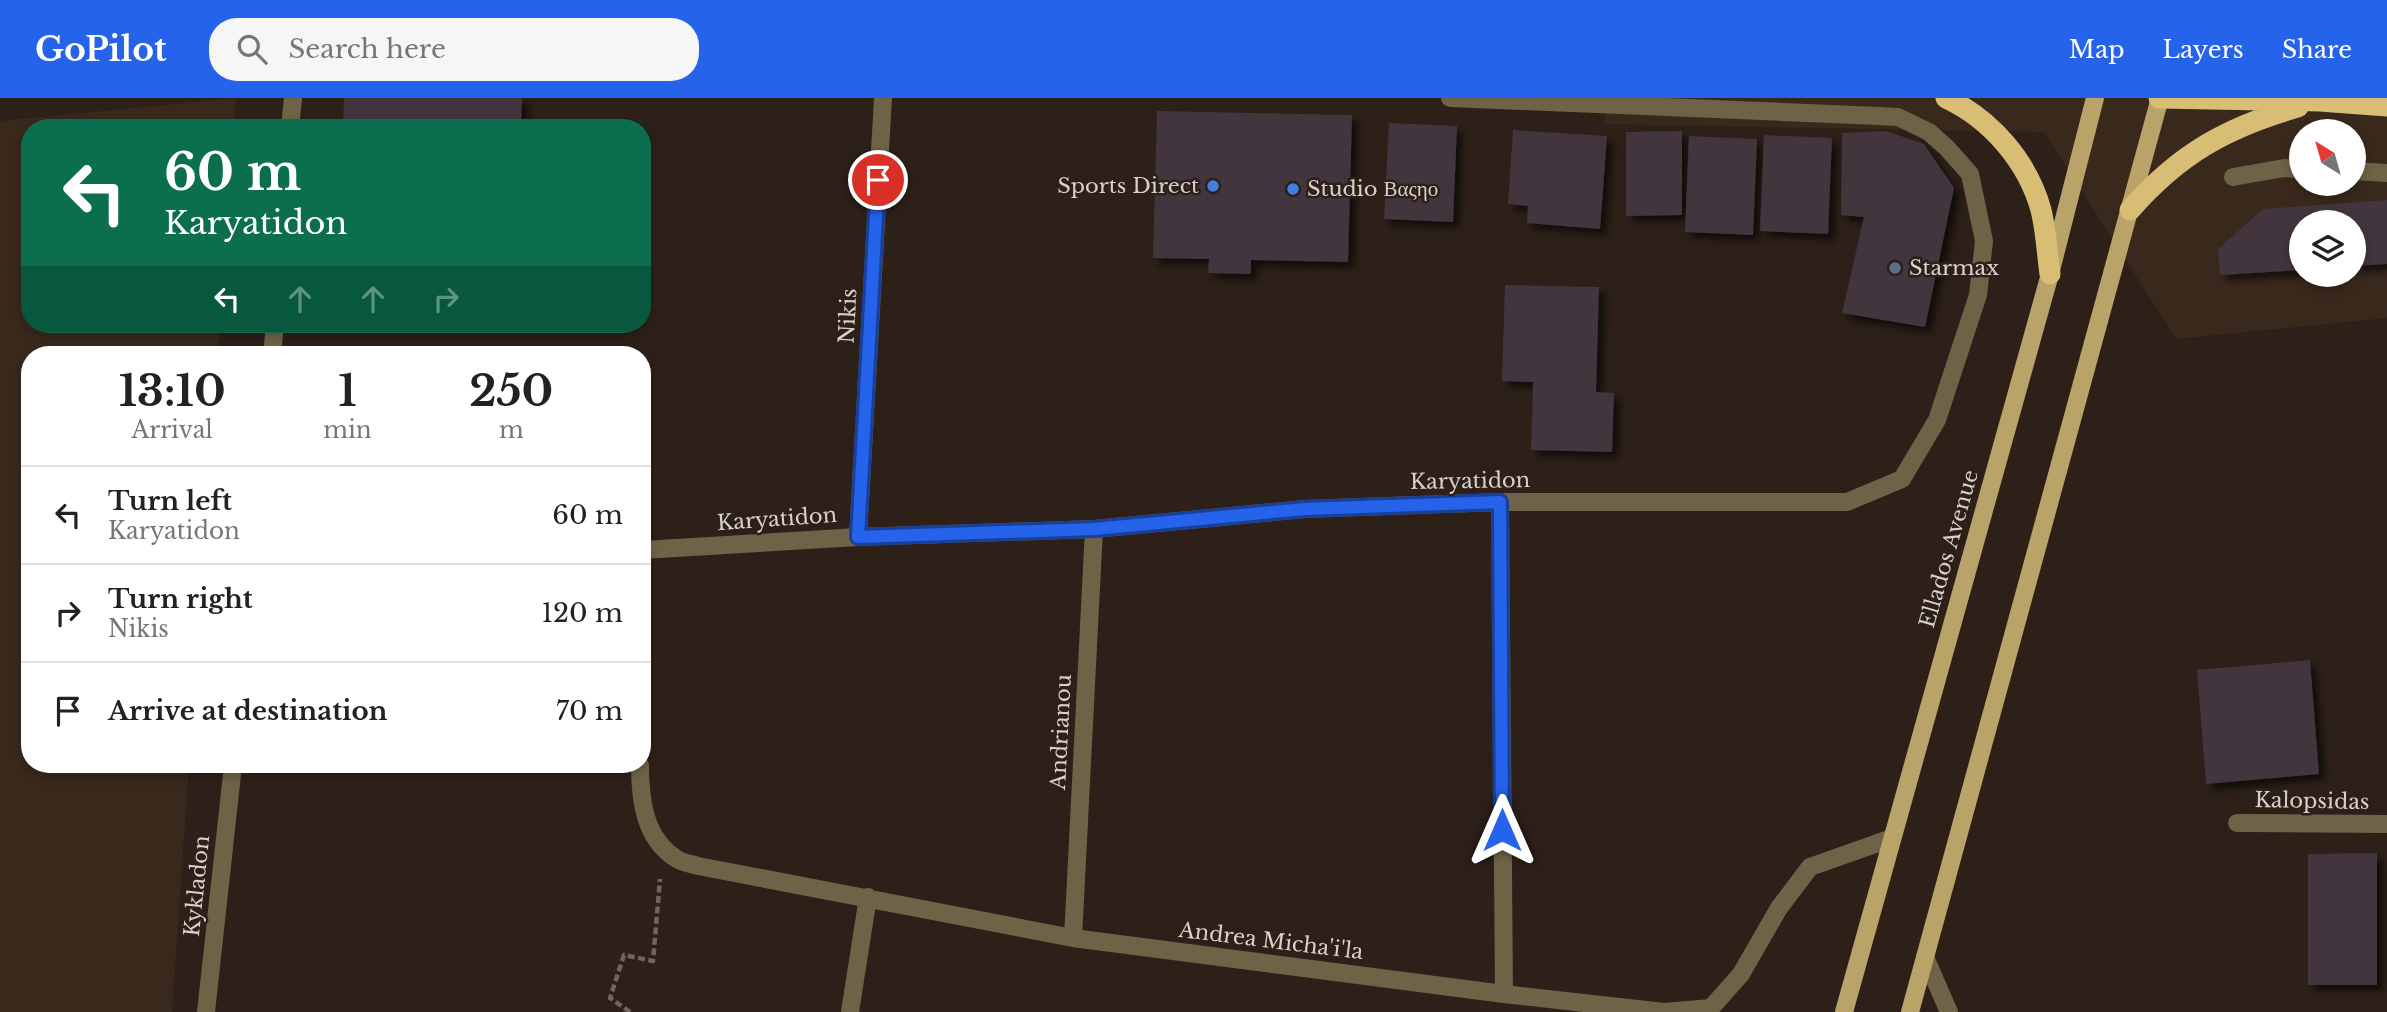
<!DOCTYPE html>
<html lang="en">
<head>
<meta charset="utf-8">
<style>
  :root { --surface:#fff; --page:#f6f6f6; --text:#222; --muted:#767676; --line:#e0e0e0; --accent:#2563eb }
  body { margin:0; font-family:"Libre Baskerville",serif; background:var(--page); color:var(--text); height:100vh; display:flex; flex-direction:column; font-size:26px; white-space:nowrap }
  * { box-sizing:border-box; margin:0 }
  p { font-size:23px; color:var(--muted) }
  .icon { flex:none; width:38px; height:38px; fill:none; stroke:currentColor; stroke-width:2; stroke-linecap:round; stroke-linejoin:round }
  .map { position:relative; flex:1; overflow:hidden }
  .panel { position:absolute; left:21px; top:248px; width:630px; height:427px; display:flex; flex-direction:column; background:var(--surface); border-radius:28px; box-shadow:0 4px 10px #0003 }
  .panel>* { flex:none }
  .top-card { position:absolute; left:21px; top:21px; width:630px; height:214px; border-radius:28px; box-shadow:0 4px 10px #0003; background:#0b6e4f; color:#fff; overflow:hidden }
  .needle { width:46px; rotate:323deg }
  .controls { position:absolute; left:2289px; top:21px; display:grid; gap:14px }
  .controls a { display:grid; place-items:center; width:77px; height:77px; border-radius:50%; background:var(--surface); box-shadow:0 4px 10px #0003; font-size:35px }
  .pin { position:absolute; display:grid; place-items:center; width:60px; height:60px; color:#fff; margin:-30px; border:4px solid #fff; border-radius:50%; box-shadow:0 2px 7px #0007 }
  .me { position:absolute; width:77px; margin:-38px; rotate:0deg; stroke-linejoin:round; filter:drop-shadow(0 0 5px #0008) }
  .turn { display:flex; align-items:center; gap:24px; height:147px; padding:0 28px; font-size:32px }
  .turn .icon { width:91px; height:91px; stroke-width:2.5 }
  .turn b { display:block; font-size:49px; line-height:60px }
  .lanes { display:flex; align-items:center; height:66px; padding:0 28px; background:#0003; justify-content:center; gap:35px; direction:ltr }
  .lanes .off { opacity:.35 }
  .eta { display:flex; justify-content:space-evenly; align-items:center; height:119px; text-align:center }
  .eta b { font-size:42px; font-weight:700; line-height:49px }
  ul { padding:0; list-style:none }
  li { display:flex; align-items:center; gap:21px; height:98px; padding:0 28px; border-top:2px solid var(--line) }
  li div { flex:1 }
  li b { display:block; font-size:26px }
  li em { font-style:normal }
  header { display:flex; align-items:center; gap:42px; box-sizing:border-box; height:98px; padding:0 35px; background:var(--accent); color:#fff }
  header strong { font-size:33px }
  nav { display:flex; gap:38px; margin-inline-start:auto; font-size:24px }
  .search { width:490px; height:63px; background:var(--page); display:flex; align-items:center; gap:18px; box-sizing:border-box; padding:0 24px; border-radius:28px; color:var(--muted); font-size:26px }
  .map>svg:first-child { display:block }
  .built { fill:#39281c; fill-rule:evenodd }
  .building { fill:#42353d; filter:url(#shadow) }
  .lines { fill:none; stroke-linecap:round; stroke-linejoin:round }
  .path { stroke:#70655e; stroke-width:4.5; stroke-dasharray:7 3.5; stroke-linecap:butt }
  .minor { stroke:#6e6347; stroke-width:18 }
  .major { stroke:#baa368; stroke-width:18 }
  .highway { stroke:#d8bd75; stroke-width:21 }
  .route-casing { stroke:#184099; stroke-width:18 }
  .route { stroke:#2563eb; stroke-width:12 }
  .shop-dot { fill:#3f7fe0; stroke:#2c2018; stroke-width:2.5 }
  .service-dot { fill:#5c6f8a; stroke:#2c2018; stroke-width:2.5 }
  .labels { text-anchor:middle; stroke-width:5; stroke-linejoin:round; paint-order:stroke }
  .poi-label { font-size:21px; fill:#d9d0cb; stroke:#2c2018; text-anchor:start }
  .street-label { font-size:21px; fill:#d9d0cb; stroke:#2c2018 }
</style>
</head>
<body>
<header>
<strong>GoPilot</strong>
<div class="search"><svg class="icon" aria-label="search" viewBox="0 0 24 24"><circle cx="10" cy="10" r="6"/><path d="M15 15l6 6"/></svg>Search here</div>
<nav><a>Map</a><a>Layers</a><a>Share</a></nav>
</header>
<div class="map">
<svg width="2387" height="914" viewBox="0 0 2387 914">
  <defs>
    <filter id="shadow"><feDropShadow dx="6" dy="6" stdDeviation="3.5" flood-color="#0009"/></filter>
  </defs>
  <rect width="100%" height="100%" fill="#2c2018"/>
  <path class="built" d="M236,0L233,30H30V226H220L218,257H30V667H189L172,914H0V23Z
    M1606,0H2387V220L2176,241L2044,34L1604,26ZM2301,33H2354V86H2301ZM2301,124H2354V177H2301Z"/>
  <path class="building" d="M344,0H522L521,30H343Z
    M1157,13L1352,17L1348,164L1251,162V176L1208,175L1209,161L1153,160Z
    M1389,25L1457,28L1453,124L1384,121Z
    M1513,32L1607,38L1600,131L1527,125L1528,108L1508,106Z
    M1682,33V117L1626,118V34Z
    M1886,33L1924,46L1954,90L1925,229L1842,215L1864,119L1841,117L1842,35Z
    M1764,37L1832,40L1828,136L1760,133Z
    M1689,38L1757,41L1753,137L1685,134Z
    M2387,102V166L2354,168V124H2301V172L2220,177L2218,151L2263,111Z
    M1505,187L1599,189L1596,294L1614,295L1612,354L1531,352L1533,284L1502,283Z
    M2310,562L2319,676L2206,686L2197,572Z
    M2377,755V887H2308V756Z"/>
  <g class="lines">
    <path class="path" d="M630,914L610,900L624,857L653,863L660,781"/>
    <path class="minor" d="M290,30L293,0
      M2354,73L2387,75
      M2233,79L2284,70L2301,71
      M272,257L275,226
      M1500,404L1504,896
      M858,439L883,0
      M642,452L858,439L1094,431L1305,411L1500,404H1847L1902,381L1937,322L1978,197L1984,143L1970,76L1947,50L1929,34L1898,19L1879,18L1450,0
      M640,667C640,701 644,741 677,761C683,765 692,766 698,768L1073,840L1504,896L1664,914L1711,910L1741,876L1779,810L1810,769L1892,740
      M2237,725L2387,726
      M1073,840L1094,431
      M1925,859L1949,914
      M206,914L233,667
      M850,914L868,799"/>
    <path class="major" d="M1844,914L2050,176L2095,0
      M1910,914L2160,0"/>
    <path class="highway" d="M1946,0C1991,21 2028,64 2041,112C2046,132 2047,154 2050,176
      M2159,0L2320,3L2387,8
      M2130,112C2179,56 2227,29 2298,9"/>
  </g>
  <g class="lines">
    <g class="route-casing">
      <path id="route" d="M878,82L858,439L1094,431L1305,411L1500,404L1502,732"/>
    </g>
    <use href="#route" class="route"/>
  </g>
  <g class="shop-dot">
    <circle cx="1213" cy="88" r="7"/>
    <circle cx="1293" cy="91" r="7"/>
  </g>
  <circle class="service-dot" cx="1895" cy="170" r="7"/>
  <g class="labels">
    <g class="poi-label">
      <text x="1199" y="95" text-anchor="end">Sports Direct</text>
      <text x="1307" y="98">Studio Βαςηο</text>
      <text x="1909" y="177">Starmax</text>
    </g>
    <g class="street-label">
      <text transform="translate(848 218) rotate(-87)" y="7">Nikis</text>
      <text transform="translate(1470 383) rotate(-1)" y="7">Karyatidon</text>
      <text transform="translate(777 421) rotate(-4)" y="7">Karyatidon</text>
      <text transform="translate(1949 451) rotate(-74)" y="7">Ellados Avenue</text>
      <text transform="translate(1061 634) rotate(-87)" y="7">Andrianou</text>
      <text transform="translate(2312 703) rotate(1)" y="7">Kalopsidas</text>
      <text transform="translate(197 788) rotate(-84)" y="7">Kykladon</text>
      <text transform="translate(1271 843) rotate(7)" y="7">Andrea Micha'i'la</text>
    </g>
  </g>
</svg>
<div class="controls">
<a><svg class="needle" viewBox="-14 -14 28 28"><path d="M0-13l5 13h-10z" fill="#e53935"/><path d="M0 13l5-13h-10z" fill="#767676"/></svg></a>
<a><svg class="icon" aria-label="layers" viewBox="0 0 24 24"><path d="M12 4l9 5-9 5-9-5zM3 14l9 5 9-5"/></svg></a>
</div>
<div class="pin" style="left:878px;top:82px;background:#d93025"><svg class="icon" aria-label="arrive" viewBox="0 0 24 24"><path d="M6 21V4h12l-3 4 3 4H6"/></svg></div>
<svg class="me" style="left:1502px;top:732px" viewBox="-20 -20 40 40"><path d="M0-17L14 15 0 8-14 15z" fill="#2563eb" stroke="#fff" stroke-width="4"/></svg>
<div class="top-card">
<div class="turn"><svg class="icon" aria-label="left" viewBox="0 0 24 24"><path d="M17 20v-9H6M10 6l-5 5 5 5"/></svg><div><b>60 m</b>Karyatidon</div></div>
<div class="lanes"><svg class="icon" aria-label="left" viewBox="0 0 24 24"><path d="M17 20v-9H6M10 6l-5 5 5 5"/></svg><svg class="icon off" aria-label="ahead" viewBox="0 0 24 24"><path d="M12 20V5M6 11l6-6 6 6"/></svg><svg class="icon off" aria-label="ahead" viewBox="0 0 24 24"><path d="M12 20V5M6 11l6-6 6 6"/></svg><svg class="icon off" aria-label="right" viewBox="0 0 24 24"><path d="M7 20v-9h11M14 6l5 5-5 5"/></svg></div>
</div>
<section class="panel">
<div class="eta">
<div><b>13:10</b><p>Arrival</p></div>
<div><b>1</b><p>min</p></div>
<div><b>250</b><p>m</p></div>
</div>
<ul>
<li><svg class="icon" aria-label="left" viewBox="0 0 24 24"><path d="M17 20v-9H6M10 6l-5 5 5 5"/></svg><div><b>Turn left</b><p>Karyatidon</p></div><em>60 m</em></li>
<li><svg class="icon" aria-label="right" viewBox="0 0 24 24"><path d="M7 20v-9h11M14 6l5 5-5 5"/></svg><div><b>Turn right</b><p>Nikis</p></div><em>120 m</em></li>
<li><svg class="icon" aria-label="arrive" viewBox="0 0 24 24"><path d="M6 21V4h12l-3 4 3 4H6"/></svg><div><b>Arrive at destination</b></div><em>70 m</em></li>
</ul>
</section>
</div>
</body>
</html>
